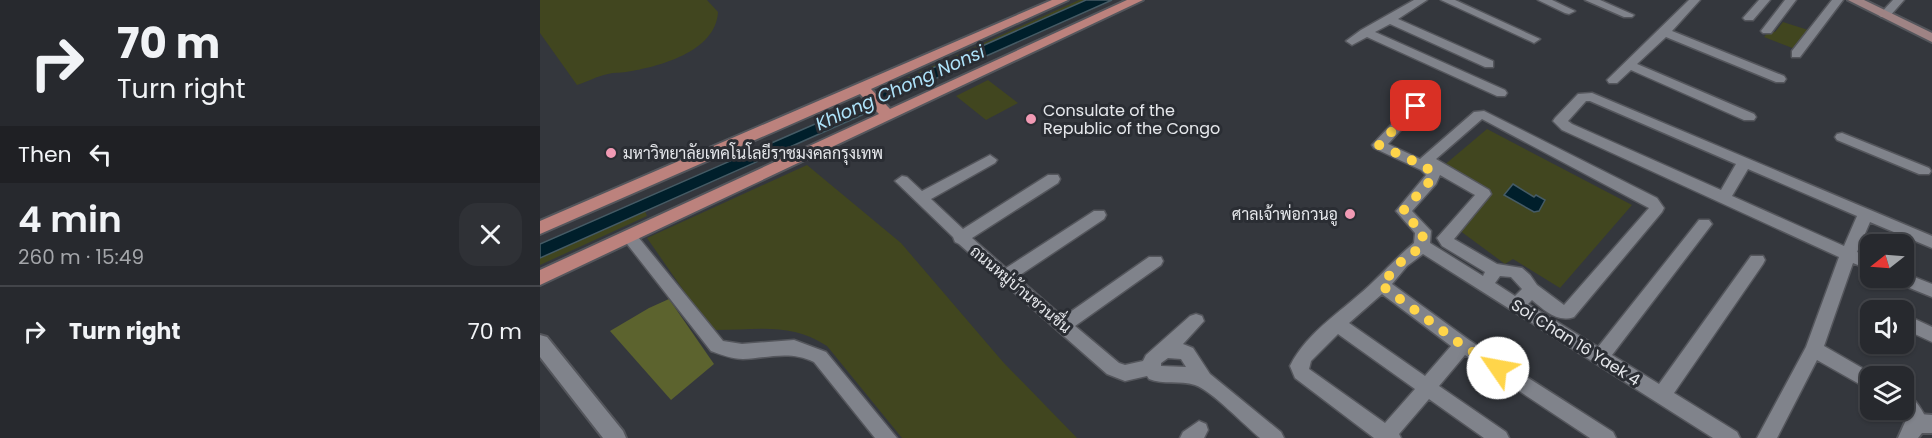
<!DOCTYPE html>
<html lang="en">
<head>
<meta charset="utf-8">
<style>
  :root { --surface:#27292e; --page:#2f3136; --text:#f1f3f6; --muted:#a4a6aa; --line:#43454a }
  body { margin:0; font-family:Poppins,Sarabun,sans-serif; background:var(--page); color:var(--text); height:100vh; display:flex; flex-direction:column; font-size:22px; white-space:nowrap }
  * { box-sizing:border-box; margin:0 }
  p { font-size:20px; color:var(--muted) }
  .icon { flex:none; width:33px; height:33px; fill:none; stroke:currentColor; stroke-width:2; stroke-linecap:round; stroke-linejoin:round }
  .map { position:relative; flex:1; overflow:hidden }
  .details { display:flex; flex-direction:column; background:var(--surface); width:540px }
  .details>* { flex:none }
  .banner { background:#27292e; color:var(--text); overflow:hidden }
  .needle { width:39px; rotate:253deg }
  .buttons { position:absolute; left:1320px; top:234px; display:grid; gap:12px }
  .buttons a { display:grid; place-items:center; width:54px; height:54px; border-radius:12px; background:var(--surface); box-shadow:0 2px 4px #0004,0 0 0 2px var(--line); font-size:30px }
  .pin { position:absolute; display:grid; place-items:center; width:51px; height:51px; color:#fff; margin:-26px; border-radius:12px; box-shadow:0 3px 9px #0006 }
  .me { position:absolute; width:66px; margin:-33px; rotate:303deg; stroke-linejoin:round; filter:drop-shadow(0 0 4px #0008) }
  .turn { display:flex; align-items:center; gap:21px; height:126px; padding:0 18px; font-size:27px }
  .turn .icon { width:78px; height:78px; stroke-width:2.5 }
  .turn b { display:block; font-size:42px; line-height:51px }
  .then { display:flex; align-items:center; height:57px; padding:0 18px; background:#0003; gap:12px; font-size:22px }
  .round { display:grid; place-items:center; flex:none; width:63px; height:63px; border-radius:18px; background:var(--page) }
  .summary { display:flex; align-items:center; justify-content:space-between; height:102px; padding:0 18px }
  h1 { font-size:36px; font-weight:600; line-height:45px }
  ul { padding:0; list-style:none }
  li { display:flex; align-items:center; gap:18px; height:90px; padding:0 18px; border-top:2px solid var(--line) }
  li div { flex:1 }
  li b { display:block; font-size:22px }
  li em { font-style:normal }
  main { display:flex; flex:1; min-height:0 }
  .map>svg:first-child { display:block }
  .green { fill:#41461f }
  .forest { fill:#5c632e }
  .water { fill:#001f2b; stroke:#455b65; stroke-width:1.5 }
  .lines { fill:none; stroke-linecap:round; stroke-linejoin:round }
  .canal { fill:#001f2b; fill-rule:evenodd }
  .minor-casing { stroke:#54565c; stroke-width:3 }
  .tertiary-casing { stroke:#54565c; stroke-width:4 }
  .secondary-casing { stroke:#54565c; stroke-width:4 }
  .primary-casing { stroke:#54565c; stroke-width:4 }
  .minor { fill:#80838b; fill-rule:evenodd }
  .tertiary { fill:#80838b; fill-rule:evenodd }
  .secondary { fill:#9e8384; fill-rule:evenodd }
  .primary { fill:#bc827d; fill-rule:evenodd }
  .route { stroke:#ffd54a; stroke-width:10; stroke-dasharray:0 18 }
  .poi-dot { fill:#f19ab4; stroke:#2a2d33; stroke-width:2 }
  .labels { text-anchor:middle; stroke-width:6; stroke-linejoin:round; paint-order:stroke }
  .poi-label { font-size:16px; fill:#e5e7eb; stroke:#2a2d33; text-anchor:start }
  .street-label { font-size:16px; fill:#e5e7eb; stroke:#2a2d33 }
  .water-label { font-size:18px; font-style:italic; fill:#afe4fb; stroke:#2a2d33 }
</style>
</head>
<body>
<main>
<section class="details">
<div class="banner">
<div class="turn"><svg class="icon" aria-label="right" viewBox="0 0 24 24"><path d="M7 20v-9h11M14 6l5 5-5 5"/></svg><div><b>70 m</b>Turn right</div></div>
<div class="then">Then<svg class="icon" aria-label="left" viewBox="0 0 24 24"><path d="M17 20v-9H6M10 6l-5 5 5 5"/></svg></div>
</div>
<div class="summary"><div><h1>4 min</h1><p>260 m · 15:49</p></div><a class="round"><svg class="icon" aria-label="close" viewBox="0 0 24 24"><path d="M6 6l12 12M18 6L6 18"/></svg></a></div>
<ul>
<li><svg class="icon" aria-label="right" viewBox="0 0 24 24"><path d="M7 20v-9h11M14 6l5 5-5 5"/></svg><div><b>Turn right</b></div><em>70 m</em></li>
</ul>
</section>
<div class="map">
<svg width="1392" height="438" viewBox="0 0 1392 438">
  <rect width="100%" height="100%" fill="#34373d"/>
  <path class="green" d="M0,0H167L178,12C176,52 118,67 86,72C80,73 74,72 68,74C57,76 47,82 37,85L0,33Z
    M539,0H546L352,86L351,85Z
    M1243,22L1268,30L1255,49L1224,37L1230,30L1235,32Z
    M448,80L478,103L446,120L416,96Z
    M947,129L1092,205L1020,288L973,259L965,264L919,230L947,198L902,167Z
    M267,165L361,243L463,362L537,438H362L287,346C251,322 217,330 176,330L162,317L107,238Z
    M105,211L107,216L0,265V258Z"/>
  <path class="forest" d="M129,299L174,364L131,400L70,331L109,308Z"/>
  <path class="water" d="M546,0H572L361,94L353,96L346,93V89L352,86Z
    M326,104L330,109L322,115L0,258V244L314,107Z
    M973,184L994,197L996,195L1005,200L999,211L994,212L964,195Z"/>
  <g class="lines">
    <path class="canal" d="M362,83L366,84V88L314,116H306L304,113Z"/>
    <g class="minor-casing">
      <path id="minor" d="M874,0H887L858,19L953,61V67H945L850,24L835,32L965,90L967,93L965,96H957L827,37L812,45L806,41L821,30Z
        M901,0H915L1000,39L994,43L990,41Z
        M998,0H1012L1035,11L1029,14L1025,13Z
        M1045,0H1060L1094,15L1092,17H1084Z
        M1149,0H1160L1132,31L1244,76L1246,79L1244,82H1236L1126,37L1097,64L1214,114L1216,117L1214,120H1204L1091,70L1077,83H1069L1067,80Z
        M1219,0H1230L1213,20H1205L1203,18Z
        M1245,0H1256L1231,33H1223L1221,31Z
        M1292,0H1303L1260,57H1252V51Z
        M1353,0H1364L1349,17H1341L1339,15Z
        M890,87L896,91L894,94L848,144L880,159L934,112L944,111L1117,198L1124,208L1122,212L1034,317C1017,323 1004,310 992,300L988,304L1058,347L1159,220H1169L1172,224L1169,228L1072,355L1119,384L1211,256H1223L1225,260L1223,264L1134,393L1197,432L1200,438H1173L883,254L867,266L852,284L929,340L1073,432L1076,438H1050L925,355L899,386L966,432L969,438H944L889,399L859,434L861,438H834L755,378L750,366C767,331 807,308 834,281C848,268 859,255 874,243L875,233L856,211L886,175L881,170L834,148L832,145L886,88ZM942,119L1109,208L1024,305L997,285L990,275L982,268L957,264L914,239L951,194L949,190L896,159ZM900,175L935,195L897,238L902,246L945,272L943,276L890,243L891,231L872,211L896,184ZM960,276L971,277L982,289L975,296L955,283ZM842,294L911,346L885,376L809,323ZM798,334L875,389L845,423L769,369L771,361Z
        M1052,93L1392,236V248L1330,222L1317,252L1330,257V270L1313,263L1284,346L1336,376H1330V390L1277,360L1237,438H1217L1266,347L1299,257L1022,130L1013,121L1015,118L1038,94ZM1046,101H1050L1196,164L1181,190L1032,124L1028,121ZM1208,169L1317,216L1304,246L1192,196Z
        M1302,133L1389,168L1391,171L1389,174H1379L1297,140L1295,137L1297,134Z
        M450,155L457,160L455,163L391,199L423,229L508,175H518L520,179L518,183L432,238L466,268L554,211H564L566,215L564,219L477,277L523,317L609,257H621L623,261L621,265L535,326L579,363L585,365L603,361L606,355L650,316L656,314L662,316L664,321L643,344L653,348L670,374L741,432L744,438H720C705,426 671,390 655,385C640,380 623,385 609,379L607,376L585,381L567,374L419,244L415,242L413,237L355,181L362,176L367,177L382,191ZM628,358L641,359L646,367L621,366V363Z
        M89,230L94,232L183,341L202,344L254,340L286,352L357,438H335L274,362C250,350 228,358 203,359C192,359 182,355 171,351L84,240L81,236L84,232Z
        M1364,273L1392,284V297L1355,282L1353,278H1364Z
        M1364,314L1392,327V342L1364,329Z
        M1364,393C1375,397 1384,412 1388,423L1386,429L1379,432L1372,429L1359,410H1364Z
        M659,421L666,424L668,430L664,438H640L643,432Z"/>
    </g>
    <g class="tertiary-casing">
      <path id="tertiary" d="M0,335L7,337L83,431L86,438H63L0,357Z
        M1379,414L1392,415V433H1382L1378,438H1358L1366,420Z"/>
    </g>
    <g class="secondary-casing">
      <path id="secondary" d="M1308,0H1324L1392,33V42Z"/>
    </g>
    <g class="primary-casing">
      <path id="primary" d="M512,0H528L331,89L350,109L587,0H603L0,285V270L339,114L320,94L0,234V221Z"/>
    </g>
    <use href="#minor" class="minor"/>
    <use href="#tertiary" class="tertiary"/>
    <use href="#secondary" class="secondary"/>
    <use href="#primary" class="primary"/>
  </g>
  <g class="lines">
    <path class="route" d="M876,106L839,145L886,167L893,174L891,180L863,211L865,216L883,231L882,246L861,262L841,285L922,345L958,368"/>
  </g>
  <g class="poi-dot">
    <circle cx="491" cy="119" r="6"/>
    <circle cx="71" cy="153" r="6"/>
    <circle cx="810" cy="214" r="6"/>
  </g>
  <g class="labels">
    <g class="poi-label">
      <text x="503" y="116">Consulate of the<tspan x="503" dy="18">Republic of the Congo</tspan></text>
      <text x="83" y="159">มหาวิทยาลัยเทคโนโลยีราชมงคลกรุงเทพ</text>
      <text x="798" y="220" text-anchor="end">ศาลเจ้าพ่อกวนอู</text>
    </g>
    <g class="street-label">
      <text transform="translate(481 289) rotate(40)" y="6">ถนนหมู่บ้านชวนชื่น</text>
      <text transform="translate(1036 342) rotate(32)" y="6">Soi Chan 16 Yaek 4</text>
    </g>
    <g class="water-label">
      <text transform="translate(360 88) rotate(-24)" y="6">Khlong Chong Nonsi</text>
    </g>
  </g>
</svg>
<div class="buttons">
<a><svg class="needle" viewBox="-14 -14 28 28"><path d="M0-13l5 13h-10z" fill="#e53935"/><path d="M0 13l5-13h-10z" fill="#a4a6aa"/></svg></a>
<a><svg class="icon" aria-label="sound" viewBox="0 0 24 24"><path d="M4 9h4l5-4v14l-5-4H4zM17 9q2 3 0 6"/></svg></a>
<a><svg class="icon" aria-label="layers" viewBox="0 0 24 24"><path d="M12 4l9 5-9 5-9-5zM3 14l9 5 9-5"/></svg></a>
</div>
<div class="pin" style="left:876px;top:106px;background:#d93025"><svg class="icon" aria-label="arrive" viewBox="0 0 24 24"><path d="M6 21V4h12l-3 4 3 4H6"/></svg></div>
<svg class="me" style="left:958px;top:368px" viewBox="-20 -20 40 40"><circle r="19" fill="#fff"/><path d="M0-13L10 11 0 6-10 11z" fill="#ffd54a"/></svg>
</div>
</main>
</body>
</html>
